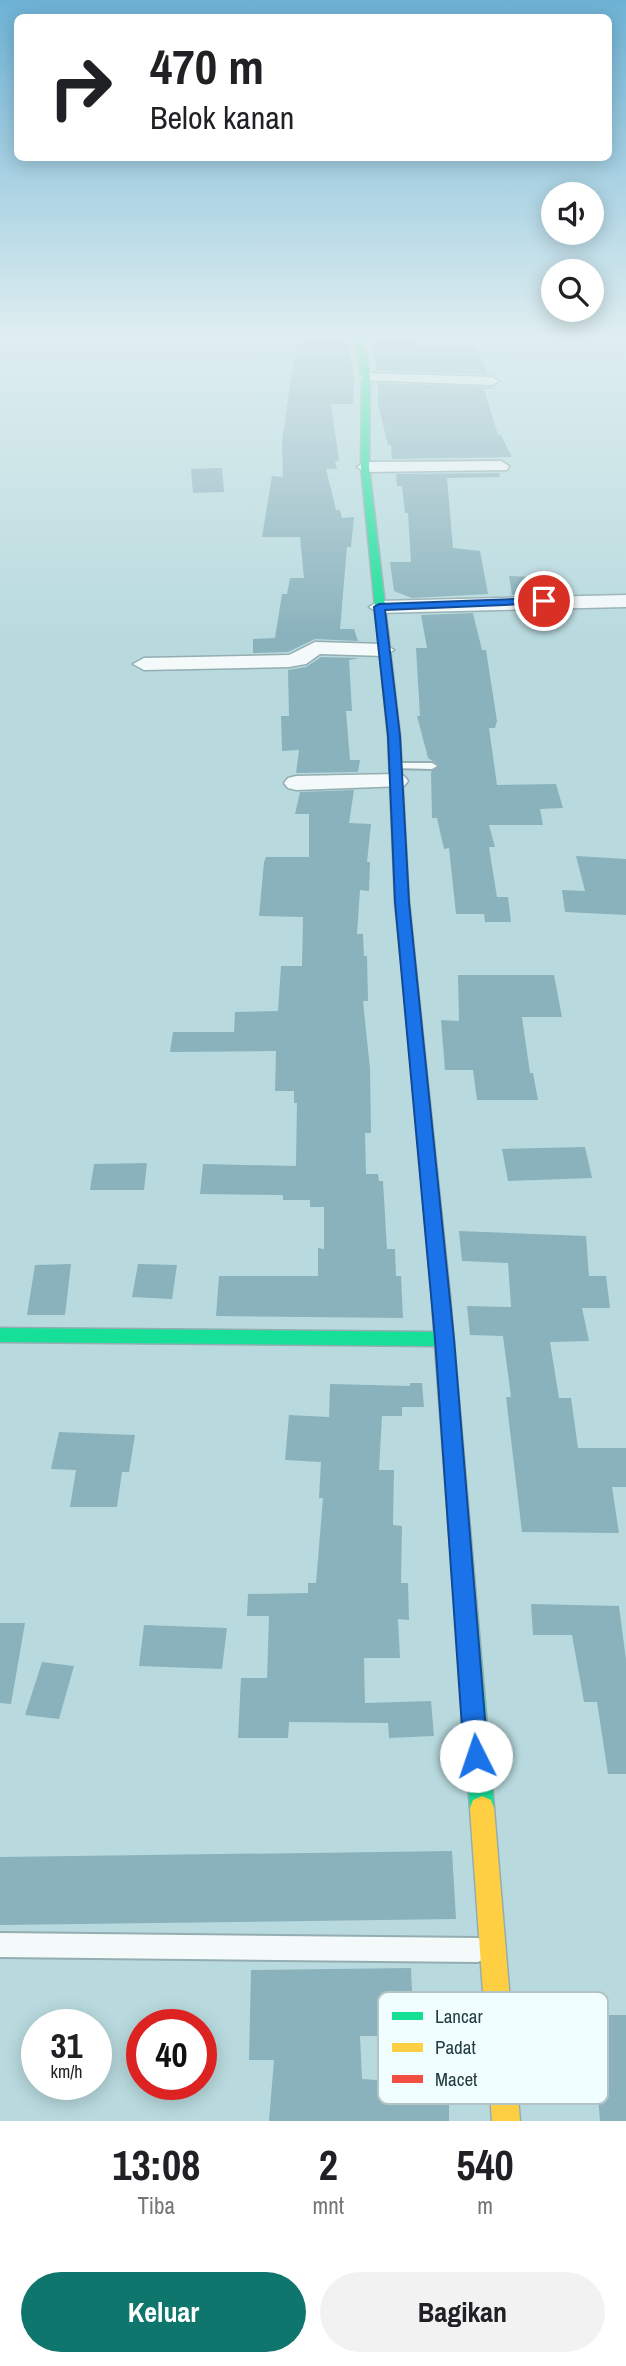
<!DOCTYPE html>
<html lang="id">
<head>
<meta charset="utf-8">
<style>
  :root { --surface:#fff; --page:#f2f2f2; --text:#202124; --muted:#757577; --accent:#0f766e }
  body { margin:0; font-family:"Archivo Narrow",sans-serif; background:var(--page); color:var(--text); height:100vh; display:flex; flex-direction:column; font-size:26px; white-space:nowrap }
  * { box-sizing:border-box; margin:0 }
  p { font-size:23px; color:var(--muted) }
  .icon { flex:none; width:38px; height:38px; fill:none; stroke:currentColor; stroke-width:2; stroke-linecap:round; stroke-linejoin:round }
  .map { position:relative; height:2121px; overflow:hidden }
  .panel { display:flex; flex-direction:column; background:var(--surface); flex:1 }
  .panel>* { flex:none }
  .top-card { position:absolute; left:14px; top:14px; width:598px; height:147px; border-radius:10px; box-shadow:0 4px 18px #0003; background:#fff; color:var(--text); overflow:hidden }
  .controls { position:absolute; left:541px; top:182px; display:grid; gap:14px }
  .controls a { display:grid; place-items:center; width:63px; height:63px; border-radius:50%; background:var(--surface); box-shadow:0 4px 18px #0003; font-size:35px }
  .speed { position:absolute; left:21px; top:2009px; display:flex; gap:14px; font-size:35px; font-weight:700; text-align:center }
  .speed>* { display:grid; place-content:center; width:91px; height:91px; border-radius:50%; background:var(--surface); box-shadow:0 4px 18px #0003; line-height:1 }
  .speed small { font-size:18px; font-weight:400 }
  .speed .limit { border:10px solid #d22; background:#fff; color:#111 }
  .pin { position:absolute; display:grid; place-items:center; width:60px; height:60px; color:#fff; margin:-30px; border:4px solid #fff; border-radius:50%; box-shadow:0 2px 7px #0007 }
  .me { position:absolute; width:77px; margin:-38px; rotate:356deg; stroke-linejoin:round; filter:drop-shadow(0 0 5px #0008) }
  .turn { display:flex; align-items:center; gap:24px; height:147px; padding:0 21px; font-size:32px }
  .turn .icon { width:91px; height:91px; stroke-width:2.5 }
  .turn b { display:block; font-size:49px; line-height:60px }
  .eta { display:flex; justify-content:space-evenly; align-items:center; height:119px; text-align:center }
  .eta b { font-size:42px; font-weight:700; line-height:49px }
  .button { display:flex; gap:14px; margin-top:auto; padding:14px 21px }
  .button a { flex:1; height:80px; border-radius:42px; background:var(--accent); color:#fff; font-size:28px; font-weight:700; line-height:80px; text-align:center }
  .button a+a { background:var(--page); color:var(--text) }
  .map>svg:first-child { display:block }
  .building { fill:#8ab2bc }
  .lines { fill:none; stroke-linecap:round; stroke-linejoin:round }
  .lane-casing { stroke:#93adb1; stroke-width:4 }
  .street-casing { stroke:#93adb1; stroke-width:3 }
  .fast-casing { stroke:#93adb1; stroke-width:3 }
  .slow-casing { stroke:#93adb1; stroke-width:3 }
  .jam-casing { stroke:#93adb1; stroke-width:3 }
  .lane { fill:#f4f9fa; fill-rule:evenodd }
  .street { fill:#f4f9fa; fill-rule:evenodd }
  .fast { fill:#16e098; fill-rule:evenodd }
  .slow { fill:#ffcf43; fill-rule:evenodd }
  .jam { fill:#f24e42; fill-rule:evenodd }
  .route { fill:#1a73e8; stroke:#114b97; stroke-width:2 }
  .key { fill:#f1feff; stroke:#b4c4c6; stroke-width:2 }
  .key-label { font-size:19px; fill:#243d40 }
</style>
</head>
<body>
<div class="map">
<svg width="626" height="2121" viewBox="0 0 626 2121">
  <rect width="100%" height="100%" fill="#b8dade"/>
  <path class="building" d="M371,339H417L420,346L473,344L488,374L377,371Z
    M348,341L354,377L353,404H331L339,461H335L337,469H326L336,510H340L342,518L354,517L351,547H347L340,629H354L358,641L315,639L288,652L253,653V639L275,638L282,594H287L290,578H304L300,537H262L272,476L283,477L282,442L294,357H297V342Z
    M378,383L494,387L495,389H484L498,435H501L512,457L392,459L391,445H388L378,404Z
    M222,468L224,492L193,493L191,469Z
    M499,473L500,477L447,478L453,548L480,551L488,594L412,598L394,591L390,562H411L408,513H405L402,486H397L396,474Z
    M509,576L538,577L541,594L512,595Z
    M473,613L482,650H486L497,721L495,728H489L497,785L556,784L563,808L540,809L543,825H489L495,847H489L497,897H508L511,922H485L484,914H456L449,848L444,849L437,818H432L431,772L439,765L428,758L417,716H420L416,648H427L421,615Z
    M321,657L359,658L349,660L352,711H346L350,760H360L358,772L296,773L299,750L282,751L281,716H289L288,670L306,667Z
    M354,790L349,823L371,824L367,862H370L369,891L360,890L357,934H363L364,956H367L368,1001H363L370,1069L371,1133H365L366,1174H378L379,1181H383L387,1249H395L396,1276H401L403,1318L216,1316L219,1276H318V1248L324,1249V1207H310V1200H283V1195L200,1194L203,1164L296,1166L297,1103H294V1091H275L276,1051L170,1052L173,1032H234L235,1012L278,1011L281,966H302L303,917L259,916L264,862L266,857H309V814H295L300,792Z
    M576,856L626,859V915L565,912L562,890L585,891Z
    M458,975H554L562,1017H522L530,1073H533L538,1100H477L473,1070H445L441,1020L459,1021Z
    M585,1147L592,1178L508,1181L502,1149Z
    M147,1163L144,1190H90L94,1164Z
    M459,1231L586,1236L589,1276H606L610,1308H582L589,1341L550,1342L559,1398H571L578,1448H626V1487H612L619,1533L522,1532L506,1397H511L503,1336L470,1335L467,1306L511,1307L508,1263L462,1261Z
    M71,1264L65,1315H27L35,1265Z
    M138,1264L177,1265L172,1299L132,1297Z
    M410,1383H422L424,1407H402V1416H382L379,1470H394L393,1525L402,1526L401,1583H408L409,1620L398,1619L400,1658H364L365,1703L431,1701L434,1736L389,1738L388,1723L289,1722L288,1738H238L241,1678H267L269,1616H247L248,1594L308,1593V1583H316L323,1498H319L321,1462L285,1460L289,1415L329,1417L330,1384L410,1386Z
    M59,1432L135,1435L129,1472H122L117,1507H70L76,1470L51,1469Z
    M531,1604L619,1606L626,1660V1774H608L597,1702H584L572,1635H533Z
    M0,1623H25L11,1704L0,1703Z
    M144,1625L227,1628L222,1669L139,1666Z
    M42,1662L74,1666L59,1719L25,1715Z
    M452,1851L456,1919L0,1925V1857Z
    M411,1968L414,2036H360L362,2079L390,2081L389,2101L449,2105V2121H269L274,2060H249L251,1970Z
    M585,2015H626V2121H600L598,2097H594Z"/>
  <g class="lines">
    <g class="lane-casing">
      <path id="lane" d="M396,763H432L437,766L432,769L392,768V764Z
        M0,1933L478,1938L486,1942L490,1950L486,1958L478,1962L0,1957Z"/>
    </g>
    <g class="street-casing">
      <path id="street" d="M366,373L492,377L499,381L492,385L361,380V374Z
        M501,461L509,466L507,470L365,472L357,467L365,462Z
        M626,595V607L379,613L369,607L379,601Z
        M315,642L384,644L394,650L384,656L320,654L306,664L289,667L144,670L133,664L144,658L289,655Z
        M396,774L404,776L408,781L404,786L296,790L288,788L284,783L288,778L296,776Z"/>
    </g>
    <g class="fast-casing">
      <path id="fast" d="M355,339H363L370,377L369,467L400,736L409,902L418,989L411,993L404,989L395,902L388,736L361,467L362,377Z
        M441,1289L448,1291L450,1296L494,1808L491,1816L482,1820L473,1816L470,1808L435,1346L0,1342V1328L434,1332L432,1296L434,1291Z"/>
    </g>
    <g class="slow-casing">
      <path id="slow" d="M482,1796L491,1800L494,1808L520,2121H492L470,1808L473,1800Z"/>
    </g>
    <g class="jam-casing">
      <path id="jam" d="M411,985L418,989L450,1296L448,1301L441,1303L434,1301L432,1296L404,989Z"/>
    </g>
    <use href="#lane" class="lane"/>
    <use href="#street" class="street"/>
    <use href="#fast" class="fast"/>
    <use href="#slow" class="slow"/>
    <use href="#jam" class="jam"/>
  </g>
  <linearGradient id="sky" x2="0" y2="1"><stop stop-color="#6db2d5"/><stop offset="0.53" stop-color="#dfeef0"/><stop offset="1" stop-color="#dfeef0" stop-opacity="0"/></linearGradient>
  <rect width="626" height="636" fill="url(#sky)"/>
  <path class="route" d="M544,598L550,601L548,603L385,610L400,736L409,902L454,1339L488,1756L484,1764L476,1767L467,1764L464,1756L435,1339L395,902L388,736L374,607L379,604Z"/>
  <rect x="378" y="1992" width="230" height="112" rx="10" class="key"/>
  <rect x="392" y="2012" width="31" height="8" fill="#16e098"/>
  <rect x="392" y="2043" width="31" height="9" fill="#ffcf43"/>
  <rect x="392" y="2075" width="31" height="8" fill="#f24e42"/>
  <g class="key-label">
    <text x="435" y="2023">Lancar</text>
    <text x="435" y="2054">Padat</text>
    <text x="435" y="2086">Macet</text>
  </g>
</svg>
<div class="controls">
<a><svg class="icon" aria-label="sound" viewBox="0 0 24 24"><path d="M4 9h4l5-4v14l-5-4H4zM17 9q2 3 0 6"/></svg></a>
<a><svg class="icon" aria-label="search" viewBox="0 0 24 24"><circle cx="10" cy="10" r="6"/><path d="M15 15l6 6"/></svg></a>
</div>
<div class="speed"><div>31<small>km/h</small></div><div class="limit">40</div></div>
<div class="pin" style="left:544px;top:601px;background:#d93025"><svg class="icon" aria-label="arrive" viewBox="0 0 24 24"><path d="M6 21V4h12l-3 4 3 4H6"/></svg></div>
<svg class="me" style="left:476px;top:1756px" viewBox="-20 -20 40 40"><circle r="19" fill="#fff"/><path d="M0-13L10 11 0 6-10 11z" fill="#1a73e8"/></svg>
<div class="top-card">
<div class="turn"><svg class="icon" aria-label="right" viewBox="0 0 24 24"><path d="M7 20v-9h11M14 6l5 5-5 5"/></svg><div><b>470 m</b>Belok kanan</div></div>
</div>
</div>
<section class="panel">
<div class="eta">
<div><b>13:08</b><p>Tiba</p></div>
<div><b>2</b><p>mnt</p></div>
<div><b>540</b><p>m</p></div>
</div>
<div class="button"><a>Keluar</a><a>Bagikan</a></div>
</section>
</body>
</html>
